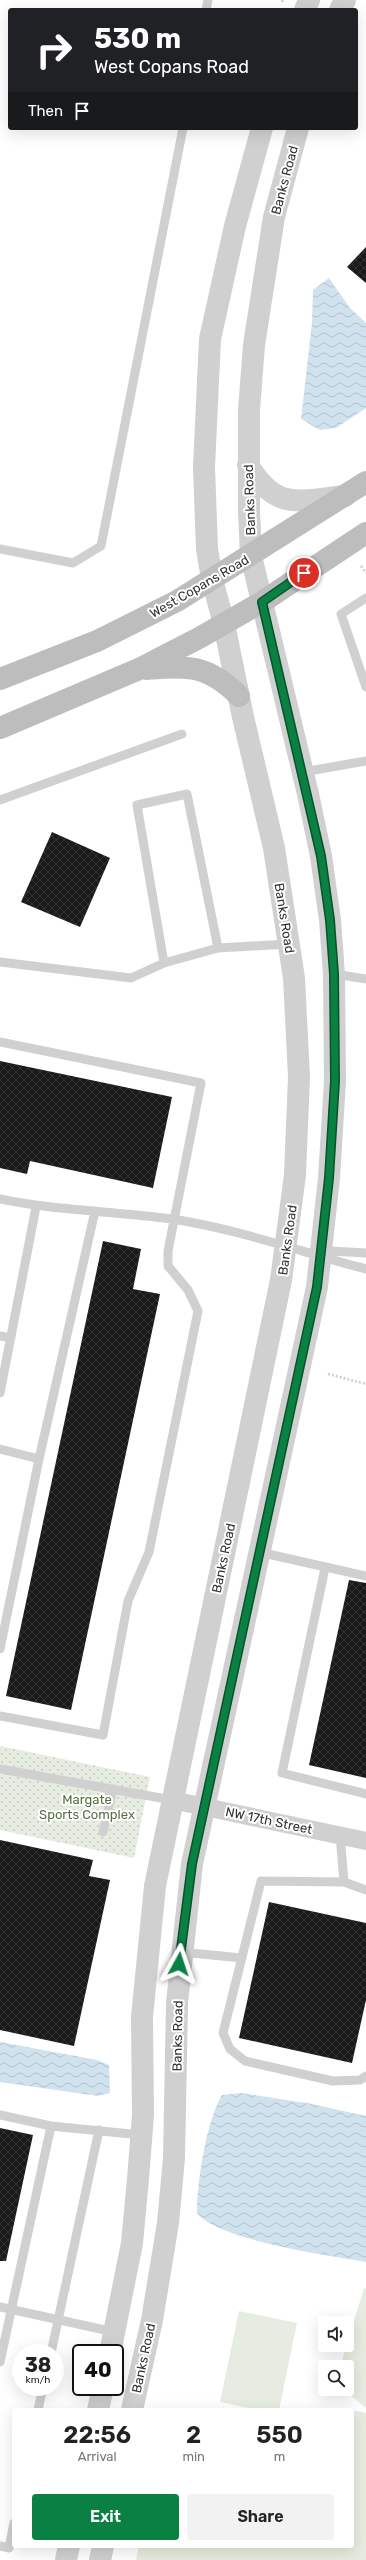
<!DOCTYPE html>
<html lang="en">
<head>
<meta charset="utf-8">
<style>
  :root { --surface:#fff; --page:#f2f2f2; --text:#222; --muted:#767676; --accent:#0b8043 }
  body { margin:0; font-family:Rubik,sans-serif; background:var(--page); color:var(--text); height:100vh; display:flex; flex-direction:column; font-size:15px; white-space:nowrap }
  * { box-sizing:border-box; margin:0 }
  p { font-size:13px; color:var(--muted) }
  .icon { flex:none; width:22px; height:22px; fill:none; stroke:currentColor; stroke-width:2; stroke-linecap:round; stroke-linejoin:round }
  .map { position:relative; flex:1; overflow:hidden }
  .details { position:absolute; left:12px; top:2408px; width:342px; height:140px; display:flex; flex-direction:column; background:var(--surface); border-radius:4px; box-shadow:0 4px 16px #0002 }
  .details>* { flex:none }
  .top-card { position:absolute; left:8px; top:8px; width:350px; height:122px; border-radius:4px; box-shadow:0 4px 16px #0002; background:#202124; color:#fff; overflow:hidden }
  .tools { position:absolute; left:318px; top:2316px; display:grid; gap:8px }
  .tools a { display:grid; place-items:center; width:36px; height:36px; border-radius:4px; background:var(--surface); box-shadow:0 4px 16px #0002; font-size:20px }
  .speed { position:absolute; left:12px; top:2344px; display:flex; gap:8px; font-size:20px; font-weight:700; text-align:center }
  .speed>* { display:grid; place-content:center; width:52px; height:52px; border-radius:50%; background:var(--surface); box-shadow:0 4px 16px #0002; line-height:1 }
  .speed small { font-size:10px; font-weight:400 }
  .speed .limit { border:2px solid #111; border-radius:6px; background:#fff; color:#111 }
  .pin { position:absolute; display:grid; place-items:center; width:34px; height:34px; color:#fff; margin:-17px; border:2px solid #fff; border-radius:50%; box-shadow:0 1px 4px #0007 }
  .me { position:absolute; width:44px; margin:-22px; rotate:5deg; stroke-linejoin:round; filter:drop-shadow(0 0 3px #0008) }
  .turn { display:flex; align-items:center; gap:14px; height:84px; padding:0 20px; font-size:18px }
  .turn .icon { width:52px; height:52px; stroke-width:2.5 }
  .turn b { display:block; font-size:28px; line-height:34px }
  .then { display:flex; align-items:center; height:38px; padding:0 20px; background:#0003; gap:8px; font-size:15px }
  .eta { display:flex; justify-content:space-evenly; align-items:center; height:68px; text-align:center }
  .eta b { font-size:24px; font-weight:600; line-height:28px }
  .cta { display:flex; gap:8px; margin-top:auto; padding:8px 20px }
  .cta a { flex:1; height:46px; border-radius:4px; background:var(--accent); color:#fff; font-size:16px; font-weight:600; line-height:46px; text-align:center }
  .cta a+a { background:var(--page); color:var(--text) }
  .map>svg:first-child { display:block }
  .grass { fill:url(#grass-dots) }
  .pitch { fill:#e6ecdf }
  .water { fill:url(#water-waves) }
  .building { fill:url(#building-cross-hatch) }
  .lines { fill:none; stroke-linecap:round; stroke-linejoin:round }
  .path { stroke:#cdcdcd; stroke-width:2.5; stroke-dasharray:2 2; stroke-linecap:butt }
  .service { stroke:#d0d0d0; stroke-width:9 }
  .minor { stroke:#d0d0d0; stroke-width:18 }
  .tertiary { stroke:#d0d0d0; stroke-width:22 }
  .secondary { stroke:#bdbdbd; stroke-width:22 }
  .route-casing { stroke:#07532c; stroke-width:10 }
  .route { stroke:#0b8043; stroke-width:7 }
  .labels { text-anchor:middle; stroke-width:4; stroke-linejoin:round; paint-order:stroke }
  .street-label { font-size:13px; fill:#333; stroke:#fff }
  .park-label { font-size:13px; fill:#56703f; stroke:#fff }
</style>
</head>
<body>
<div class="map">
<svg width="366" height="2560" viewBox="0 0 366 2560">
  <defs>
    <pattern id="grass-dots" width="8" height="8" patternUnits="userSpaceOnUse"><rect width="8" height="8" fill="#e6ecdf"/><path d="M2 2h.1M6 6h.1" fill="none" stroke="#c6cbc0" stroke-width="1.8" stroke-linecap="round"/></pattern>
    <pattern id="water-waves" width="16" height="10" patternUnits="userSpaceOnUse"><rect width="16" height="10" fill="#cfe2ee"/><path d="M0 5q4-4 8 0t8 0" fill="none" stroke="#b2c2cd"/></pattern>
    <pattern id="building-cross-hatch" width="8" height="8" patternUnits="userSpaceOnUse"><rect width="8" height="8" fill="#1a1a1a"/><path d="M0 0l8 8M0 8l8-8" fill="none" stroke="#333"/></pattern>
  </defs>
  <rect width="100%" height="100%" fill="#fff"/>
  <path class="grass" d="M0,1746L150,1777L134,1858L0,1830Z"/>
  <path class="pitch" d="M364,2288L366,2289V2408L343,2389H347V2367H340Z
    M239,2311L297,2323L279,2410H258L220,2402Z
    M352,2410L366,2413V2560H136L139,2546H352Z"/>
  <path class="water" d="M329,278L350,308L366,323V408L336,428L320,430L301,419L312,323L313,290Z
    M0,2042L97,2060L109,2065L110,2093L98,2096L0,2082Z
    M241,2093L312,2104L366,2116V2262C328,2255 220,2241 197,2213C197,2182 206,2122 222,2095Z"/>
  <path class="building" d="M366,247V283L347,267Z
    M52,832L110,858L80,927L21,902Z
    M0,1061L172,1097L153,1188L30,1161L27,1174L0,1168Z
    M103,1241L141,1249L133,1289L160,1294L71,1710L6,1696Z
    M349,1580L366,1583V1778L309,1765Z
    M0,1840L93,1860L89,1876L110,1880L74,2046L0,2030Z
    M269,1902L366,1923V2000L352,2063L239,2038Z
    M0,2128L33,2135L6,2261H0Z"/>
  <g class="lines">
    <path class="path" d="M282,2L283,0
      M361,566L366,573
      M328,1374L366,1384"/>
    <path class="service" d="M206,10L208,0
      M0,549L73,563L101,546L183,128
      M366,598L341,614L366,687
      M303,772L366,761
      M0,800L182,734
      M0,962L131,978L164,963L218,948L288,944
      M164,963L137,805L187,794L218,948
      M334,974L366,979
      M0,1042L201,1083L168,1251V1266L188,1290L198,1311L149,1552L128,1601L103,1735L0,1716
      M0,1199C57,1211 115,1211 172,1219C238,1229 301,1252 366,1269
      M321,1256L331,1251L366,1253
      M0,1336L11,1338
      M0,1393L36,1207
      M0,1449L39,1459L95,1211
      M259,1552L366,1576
      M325,1568L282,1773L366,1794
      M0,1649L39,1459
      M0,1769L172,1800
      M103,1832L113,1789
      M340,1835L344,1882
      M366,1890L344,1882L261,1881L223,2033L230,2049L245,2061L333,2081L360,2080L366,2076
      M181,1952L242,1958
      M0,2115L51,2126L0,2362
      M51,2126L141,2135
      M0,2307L114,2332
      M51,2353L99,2130
      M38,2410L43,2387
      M0,2546L9,2548L14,2523"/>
    <path class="minor" d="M172,1800L366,1841"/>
    <path class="tertiary" d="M305,10L309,0
      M340,10L345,0
      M248,465C276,511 297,501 345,496
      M110,2353L132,2243L138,2179L143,2115L142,2017L155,1886L281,1280L295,1175L299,1077L294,978L274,848L243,717L224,624L212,579L207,549L204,467L210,339L235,226L262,128
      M98,2410L103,2387
      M132,2410L152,2320L168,2223L174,2158L177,2003L192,1864L317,1287L329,1178L335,1081L334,974L330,920L321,856L308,794L251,556L249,511V410L254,345L274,217L298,128
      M66,2560L69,2546
      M100,2560L103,2546"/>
    <path class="secondary" d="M146,669C188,666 207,664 239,696
      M0,679L97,641L177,601L366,482
      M0,728L139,669L199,638L262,602L366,533"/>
  </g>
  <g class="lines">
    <g class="route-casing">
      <path id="route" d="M179,1964L192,1864L317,1287L329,1178L335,1081L334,974L330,920L321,856L262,602L304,573"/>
    </g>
    <use href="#route" class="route"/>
  </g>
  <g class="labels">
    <g class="street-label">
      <text transform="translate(284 180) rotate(-75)" y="5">Banks Road</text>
      <text transform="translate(249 500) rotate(-92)" y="5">Banks Road</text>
      <text transform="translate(199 586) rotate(-30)" y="5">West Copans Road</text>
      <text transform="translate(285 918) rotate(81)" y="5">Banks Road</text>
      <text transform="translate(287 1240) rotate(-82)" y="5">Banks Road</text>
      <text transform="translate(223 1558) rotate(-78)" y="5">Banks Road</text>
      <text transform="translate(269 1820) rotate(12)" y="5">NW 17th Street</text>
      <text transform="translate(177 2036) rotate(-89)" y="5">Banks Road</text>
      <text transform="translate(143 2358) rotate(-78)" y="5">Banks Road</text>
    </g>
    <g class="park-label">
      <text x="87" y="1804">Margate<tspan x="87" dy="15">Sports Complex</tspan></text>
    </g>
  </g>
</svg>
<div class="tools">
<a><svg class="icon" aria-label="sound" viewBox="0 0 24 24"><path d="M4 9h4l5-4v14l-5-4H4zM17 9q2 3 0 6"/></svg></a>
<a><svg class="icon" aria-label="search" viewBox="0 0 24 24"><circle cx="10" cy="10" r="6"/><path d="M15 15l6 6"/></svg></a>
</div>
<div class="speed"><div>38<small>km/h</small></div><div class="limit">40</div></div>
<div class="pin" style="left:304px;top:573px;background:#d93025"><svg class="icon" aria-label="arrive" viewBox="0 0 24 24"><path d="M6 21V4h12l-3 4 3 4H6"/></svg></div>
<svg class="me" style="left:179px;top:1964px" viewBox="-20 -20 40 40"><path d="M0-17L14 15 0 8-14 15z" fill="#0b8043" stroke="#fff" stroke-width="4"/></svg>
<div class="top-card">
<div class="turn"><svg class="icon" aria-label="right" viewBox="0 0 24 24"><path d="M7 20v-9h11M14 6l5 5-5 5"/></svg><div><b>530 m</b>West Copans Road</div></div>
<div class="then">Then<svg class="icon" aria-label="arrive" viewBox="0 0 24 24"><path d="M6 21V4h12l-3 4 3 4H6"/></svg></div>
</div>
<section class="details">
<div class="eta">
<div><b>22:56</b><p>Arrival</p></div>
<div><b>2</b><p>min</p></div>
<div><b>550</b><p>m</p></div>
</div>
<div class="cta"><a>Exit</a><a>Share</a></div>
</section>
</div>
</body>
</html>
